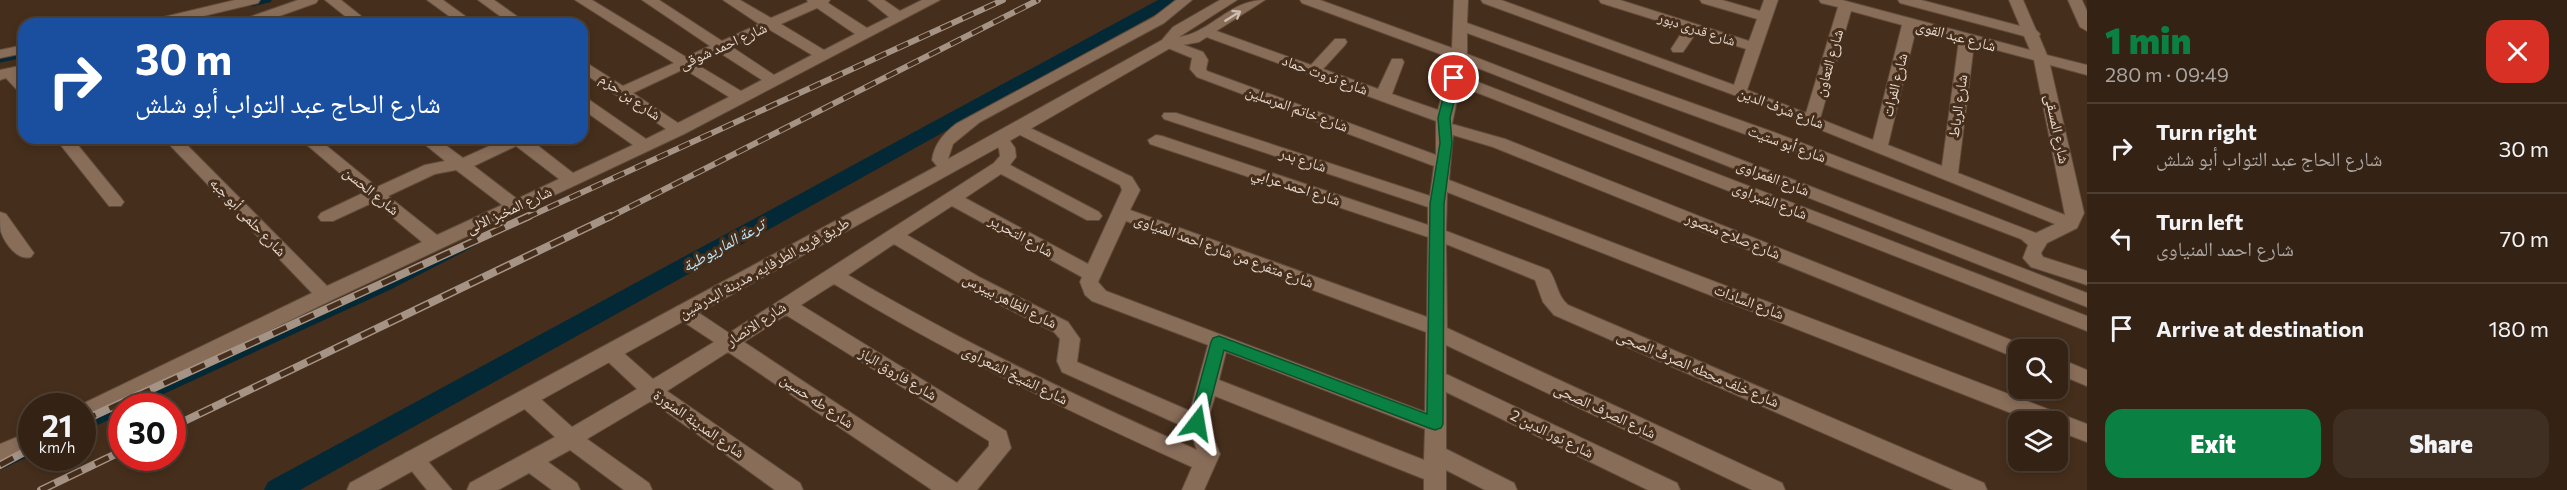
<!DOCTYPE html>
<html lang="en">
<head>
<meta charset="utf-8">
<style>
  :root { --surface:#342214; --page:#3f2f22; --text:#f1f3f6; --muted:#a9a4a0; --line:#4e3f34; --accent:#0b8043 }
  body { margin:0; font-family:Commissioner,"Noto Naskh Arabic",sans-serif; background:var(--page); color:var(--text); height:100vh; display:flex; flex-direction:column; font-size:22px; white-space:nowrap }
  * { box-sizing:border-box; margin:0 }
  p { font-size:20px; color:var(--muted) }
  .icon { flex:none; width:33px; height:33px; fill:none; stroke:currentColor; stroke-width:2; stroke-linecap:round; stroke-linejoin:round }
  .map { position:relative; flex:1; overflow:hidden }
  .drawer { display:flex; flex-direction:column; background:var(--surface); width:480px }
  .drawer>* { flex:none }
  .guide { position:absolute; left:18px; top:18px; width:570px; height:126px; border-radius:18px; box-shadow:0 3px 9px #0003,0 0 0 2px var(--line); background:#1a4fa0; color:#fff; overflow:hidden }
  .fabs { position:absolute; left:2008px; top:339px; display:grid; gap:12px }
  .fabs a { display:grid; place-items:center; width:60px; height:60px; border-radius:12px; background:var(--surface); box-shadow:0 3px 9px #0003,0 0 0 2px var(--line); font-size:30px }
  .speed { position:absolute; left:18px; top:393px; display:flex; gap:12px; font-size:30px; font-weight:700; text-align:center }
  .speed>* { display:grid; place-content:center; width:78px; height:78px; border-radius:50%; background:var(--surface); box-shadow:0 3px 9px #0003,0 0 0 2px var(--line); line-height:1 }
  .speed small { font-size:15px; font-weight:400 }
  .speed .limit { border:9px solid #d22; background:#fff; color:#111 }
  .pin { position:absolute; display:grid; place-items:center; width:51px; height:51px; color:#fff; margin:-26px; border:3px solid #fff; border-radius:50%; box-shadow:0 2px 6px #0007 }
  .me { position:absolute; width:66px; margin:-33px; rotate:14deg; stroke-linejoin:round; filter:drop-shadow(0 0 4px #0008) }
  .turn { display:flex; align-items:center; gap:21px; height:126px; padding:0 18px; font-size:27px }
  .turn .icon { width:78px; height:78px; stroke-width:2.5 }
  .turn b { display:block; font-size:42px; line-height:51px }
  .round { display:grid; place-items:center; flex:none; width:63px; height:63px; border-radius:18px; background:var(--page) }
  .headline { display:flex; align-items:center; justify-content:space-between; height:102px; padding:0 18px }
  h1 { font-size:36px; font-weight:800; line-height:45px; color:var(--accent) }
  .primary-button { display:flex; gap:12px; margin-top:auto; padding:12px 18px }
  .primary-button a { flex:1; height:69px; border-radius:18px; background:var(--accent); color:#fff; font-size:24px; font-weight:800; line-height:69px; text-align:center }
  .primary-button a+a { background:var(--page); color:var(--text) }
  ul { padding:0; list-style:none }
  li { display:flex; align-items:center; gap:18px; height:90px; padding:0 18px; border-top:2px solid var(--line) }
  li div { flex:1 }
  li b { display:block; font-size:22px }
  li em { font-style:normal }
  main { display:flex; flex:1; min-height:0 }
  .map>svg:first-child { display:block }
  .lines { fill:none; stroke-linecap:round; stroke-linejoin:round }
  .stream-far1 { stroke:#042936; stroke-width:5 }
  .stream { stroke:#042936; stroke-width:7 }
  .canal { fill:#042936; fill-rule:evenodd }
  .minor-casing { stroke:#604c3c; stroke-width:2 }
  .secondary-casing { stroke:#604c3c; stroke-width:2 }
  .minor { fill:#886d59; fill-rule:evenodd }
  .secondary { fill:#886d59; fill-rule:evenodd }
  .rail-far1-casing { stroke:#a59385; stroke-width:6 }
  .rail-casing { stroke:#a59385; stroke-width:8 }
  .rail-far1 { stroke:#452e1b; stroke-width:4; stroke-dasharray:12; stroke-linecap:butt }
  .rail { stroke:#452e1b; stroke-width:5; stroke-dasharray:15; stroke-linecap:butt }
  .oneway { stroke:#cfbdb0 }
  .route { fill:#0b8043; stroke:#07532c; stroke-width:1.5 }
  .labels { text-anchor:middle; stroke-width:6; stroke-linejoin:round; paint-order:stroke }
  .far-street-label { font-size:14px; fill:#e7d8cd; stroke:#452e1b }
  .street-label { font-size:15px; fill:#e7d8cd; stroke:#452e1b }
  .water-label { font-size:16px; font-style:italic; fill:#bce8fb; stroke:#452e1b }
</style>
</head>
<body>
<main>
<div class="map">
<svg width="2087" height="490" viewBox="0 0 2087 490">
  <rect width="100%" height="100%" fill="#452e1b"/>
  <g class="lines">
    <path class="stream-far1" d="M252,4L269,0
      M171,24L204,16
      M0,60L24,55"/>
    <path class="stream" d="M129,406L392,285L473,243
      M82,428L122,410
      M0,466L32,451"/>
    <path class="canal" d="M1158,0H1178L1176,3L300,490H264L268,482Z"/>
    <g class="minor-casing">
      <path id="minor" d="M235,0H260L258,3L170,24H145L147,21Z
        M298,0H318L316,3L257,24H236L238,21Z
        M325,0H341L371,24H355Z
        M427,0H443L476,24H460Z
        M478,0H494L528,24H511Z
        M575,0H592L686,57L710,46L642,0H659L722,41L759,24L723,0H740L771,18L808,2L807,0H830L828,3L867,28L889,17L868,0H884L900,11L922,0H940L684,134L332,300L82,422V406H78L312,293L163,138H180L327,286L422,242L374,202L333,221H321L318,217L321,213L363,193L299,138H317L377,187L425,165L445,161L417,138H436L463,158L507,138H528L573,173L633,145L582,109V97L588,99L646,139L666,129L582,72V60L623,86L674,63ZM817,8L855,34L824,50L781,24ZM770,30L812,55L774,75L732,47ZM720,53L762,80L741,91L696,64ZM684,69L729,97L678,123L633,93ZM516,146L559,179L517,199L474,166ZM456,170L502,205L437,235L388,196L435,174Z
        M1300,0H1320L1452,48L1454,0H1468L1467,23L1776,133L2036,233L2055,224L1734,95L1483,3L1481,0H1501L1734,85L1746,49L1696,33L1683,52H1673L1671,49L1684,29L1601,3L1599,0H1620L1749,41L1757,19L1702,3L1700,0H1722L1760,11L1764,0H1778L1747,90L1806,113L1838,7L1821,3L1819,0H1842L2030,50L2024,36L1900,3L1898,0H1921L2020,26L2009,0H2023L2036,30L2040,34L2039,36L2047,55L2087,65V75L2050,65L2084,213L2077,228L2047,243L2041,253L2043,257L2087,271V285L2031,267L2023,258L2028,245L2021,239L1764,141L1467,33V54L2087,293V307L1465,63L1462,76L2087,316V331L1460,86L1452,124L1505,139L2026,346L2028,350H2019V359L1493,147L1453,135L1449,180L2087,424V442L2058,431V422H2034L1447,192L1446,231L1549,270C1557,281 1557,296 1568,305L1984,483L1987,490H1953L1554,315L1543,302L1535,280L1446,244L1447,328L1782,483L1785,490H1752L1446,345V374L1677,483L1680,490H1648L1446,392V449L1514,483L1517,490H1485L1446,470V490H1424V479L1215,396L1207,423L1220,454L1204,490H1182L1192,467C1070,412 949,354 834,284L801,305L1006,431L1011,448L977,490H932L728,352L667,391L800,483L803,490H775L651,401L587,439L649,483L652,490H624L570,450L548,462L577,483L580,490H552L529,473L498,490H467L470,483L555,437L519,404L516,398L519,392L526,390L533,392L572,427L637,389L603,357L600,352L603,347L610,344L617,347L653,379L714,342L676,317L673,312L676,307L683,305L690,307L729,333L994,163L1000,156L999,149L992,139L994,135H1006L1015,148L1016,157L1010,165L1099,212L1102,216L1099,220H1087L1001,174L965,198L1088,264L1122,190L1120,185L1014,132L1012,128L1014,124L1020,123L1132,177L1140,190L1130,210L1427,317L1428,237L1150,144L1148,140L1156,135L1162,136L1428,225V207L1164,119L1162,116L1164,113H1176L1430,196L1434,166L1197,77L1190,69L1192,58L1163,46L1161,43L1168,39L1203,52L1208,60L1206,69L1207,71L1436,155V121L1201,35L1199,32L1201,29H1211L1311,65L1335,39H1345L1347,42L1345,45L1323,69L1378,89L1392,59H1402L1404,62L1392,94L1438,110L1451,58L1302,3ZM1851,11L1902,25L1873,140L1820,119ZM1916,29L1959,40L1942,166L1888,145ZM1974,44L2034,60L2065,215L1958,173ZM952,206L1082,277L1080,282L1085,295L1092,301L1208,345L1190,411L1077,362L1080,339L1068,322L981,278L907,235ZM1126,221L1426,332L1425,412L1106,291L1098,282ZM894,244L967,288L1054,332L1060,339L1057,361L1062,372L1189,429L1197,450C1077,397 960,341 848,275ZM786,315L989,441V446L957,483L744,342ZM1226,352L1425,429L1424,460L1219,380Z
        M2068,0H2082L2087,11V31L2080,27Z
        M24,45V53L0,58V50Z
        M24,65V75H20L24,80V94L19,92L6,78L0,80V70Z
        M55,138H72L121,198L124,202L121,206H109Z
        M0,212L6,214L31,249L34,253L31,257C18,261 5,244 1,232C0,227 0,218 0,212Z
        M2058,358L2087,370V386L2058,374Z
        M32,431V449L0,463V444Z
        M413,450L421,453L452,490H427L402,459L405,453Z"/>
    </g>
    <g class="secondary-casing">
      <path id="secondary" d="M1176,0H1192L1164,23L980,122L953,144L948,159L1162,40L1173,27L1220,0H1237L1179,37C1212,32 1229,0 1265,0L1199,42L1172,47L1006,143L378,490H347L350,483L937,166L932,160C934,144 944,133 956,124L1154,17Z"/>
    </g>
    <use href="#minor" class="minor"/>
    <use href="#secondary" class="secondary"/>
    <g class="rail-far1-casing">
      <path id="rail-far1" d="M526,218L1003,0
        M608,218L1038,0"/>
    </g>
    <g class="rail-casing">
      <path id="rail" d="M82,421L529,216
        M172,427L611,216
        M0,465L32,448
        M41,490L122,451"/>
    </g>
    <use href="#rail-far1" class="rail-far1"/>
    <use href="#rail" class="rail"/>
  </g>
  <defs><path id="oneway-shaft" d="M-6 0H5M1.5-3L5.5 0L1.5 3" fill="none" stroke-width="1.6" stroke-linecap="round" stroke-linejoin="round" transform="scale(1.5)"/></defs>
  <use class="oneway" href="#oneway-shaft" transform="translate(1233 16) rotate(-32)"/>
  <path class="route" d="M1454,75L1460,78L1450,118L1452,143L1444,204L1443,424L1441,428L1435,430L1429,428L1224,350L1205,423L1202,428L1197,429L1191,428L1189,423L1211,342L1213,338L1219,336L1427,414L1430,204L1440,143L1438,118L1448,78Z"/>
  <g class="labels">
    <g class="far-street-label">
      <text transform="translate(1697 29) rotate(18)" y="5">شارع قدرى دبور</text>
    </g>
    <g class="street-label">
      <text transform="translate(1956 36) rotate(15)" y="5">شارع عبد القوى</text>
      <text transform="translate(723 46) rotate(-24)" y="5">شارع احمد شوقى</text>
      <text transform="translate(1829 63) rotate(-74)" y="5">شارع التعاون</text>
      <text transform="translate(1325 75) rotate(20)" y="5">شارع ثروت حماد</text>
      <text transform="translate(1895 85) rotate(-76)" y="5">شارع الفرات</text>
      <text transform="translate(630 97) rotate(34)" y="5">شارع بن حزم</text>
      <text transform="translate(1958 106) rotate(-82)" y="5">شارع الرباط</text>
      <text transform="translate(1781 108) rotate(21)" y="5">شارع شرف الدين</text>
      <text transform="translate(1297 109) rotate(20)" y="5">شارع خاتم المرسلين</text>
      <text transform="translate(2057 129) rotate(78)" y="5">شارع المسقى</text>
      <text transform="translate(1787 144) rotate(20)" y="5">شارع أبو ستيت</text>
      <text transform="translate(1303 160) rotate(18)" y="5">شارع بدر</text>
      <text transform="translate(1773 178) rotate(21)" y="5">شارع الغمراوى</text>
      <text transform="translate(1296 187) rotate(18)" y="5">شارع احمد عرابي</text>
      <text transform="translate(371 191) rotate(39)" y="5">شارع الحسن</text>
      <text transform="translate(1770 201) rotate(21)" y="5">شارع الشبراوى</text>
      <text transform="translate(509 210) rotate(-25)" y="5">شارع المخبز الالى</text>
      <text transform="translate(248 217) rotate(46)" y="5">شارع حلمى أبو جبه</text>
      <text transform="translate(1021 236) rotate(29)" y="5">شارع التحرير</text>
      <text transform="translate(1733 236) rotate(22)" y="5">شارع صلاح منصور</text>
      <text transform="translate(1224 251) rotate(20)" y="5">شارع متفرع من شارع احمد المنياوى</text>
      <text transform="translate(764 268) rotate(-29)" y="5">طريق قريه الطرفايه, مدينة البدرشين</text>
      <text transform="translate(1010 301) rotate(27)" y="5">شارع الظاهر بيبرس</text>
      <text transform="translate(1749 302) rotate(21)" y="5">شارع السادات</text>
      <text transform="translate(756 324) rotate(-33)" y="5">شارع الانصار</text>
      <text transform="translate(1698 369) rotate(23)" y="5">شارع خلف محطه الصرف الصحى</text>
      <text transform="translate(898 374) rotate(31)" y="5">شارع فاروق الباز</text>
      <text transform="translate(1015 375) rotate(26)" y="5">شارع الشيخ الشعراوى</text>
      <text transform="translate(817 401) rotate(34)" y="5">شارع طه حسين</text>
      <text transform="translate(1605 411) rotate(25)" y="5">شارع الصرف الصحى</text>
      <text transform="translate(699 424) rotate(35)" y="5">شارع المدينة المنورة</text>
      <text transform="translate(1552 434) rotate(26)" y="5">شارع نور الدين 2</text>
    </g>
    <g class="water-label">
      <text transform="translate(723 245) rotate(-29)" y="6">ترعة الماريوطية</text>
    </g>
  </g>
</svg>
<div class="fabs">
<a><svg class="icon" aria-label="search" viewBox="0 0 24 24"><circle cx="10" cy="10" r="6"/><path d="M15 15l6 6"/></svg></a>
<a><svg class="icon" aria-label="layers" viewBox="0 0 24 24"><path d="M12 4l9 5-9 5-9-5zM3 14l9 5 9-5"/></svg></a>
</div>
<div class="speed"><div>21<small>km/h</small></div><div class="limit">30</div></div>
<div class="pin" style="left:1454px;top:78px;background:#d93025"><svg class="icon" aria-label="arrive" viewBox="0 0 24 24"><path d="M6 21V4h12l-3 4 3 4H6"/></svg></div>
<svg class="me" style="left:1197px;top:423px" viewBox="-20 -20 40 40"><path d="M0-17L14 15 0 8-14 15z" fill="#0b8043" stroke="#fff" stroke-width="4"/></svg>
<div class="guide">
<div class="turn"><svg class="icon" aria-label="right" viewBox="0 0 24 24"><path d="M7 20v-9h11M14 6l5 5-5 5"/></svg><div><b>30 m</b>شارع الحاج عبد التواب أبو شلش</div></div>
</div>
</div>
<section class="drawer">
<div class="headline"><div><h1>1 min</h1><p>280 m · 09:49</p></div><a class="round" style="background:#d93025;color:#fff"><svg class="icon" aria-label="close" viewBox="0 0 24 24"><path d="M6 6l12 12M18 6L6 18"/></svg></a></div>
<ul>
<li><svg class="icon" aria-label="right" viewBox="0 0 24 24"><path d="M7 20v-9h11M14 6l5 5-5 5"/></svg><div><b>Turn right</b><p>شارع الحاج عبد التواب أبو شلش</p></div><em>30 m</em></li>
<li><svg class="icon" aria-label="left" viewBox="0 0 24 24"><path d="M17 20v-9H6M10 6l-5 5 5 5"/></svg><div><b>Turn left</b><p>شارع احمد المنياوى</p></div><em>70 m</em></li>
<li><svg class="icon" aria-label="arrive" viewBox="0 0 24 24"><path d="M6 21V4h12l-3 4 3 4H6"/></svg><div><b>Arrive at destination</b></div><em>180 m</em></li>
</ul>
<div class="primary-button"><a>Exit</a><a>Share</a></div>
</section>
</main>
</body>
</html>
